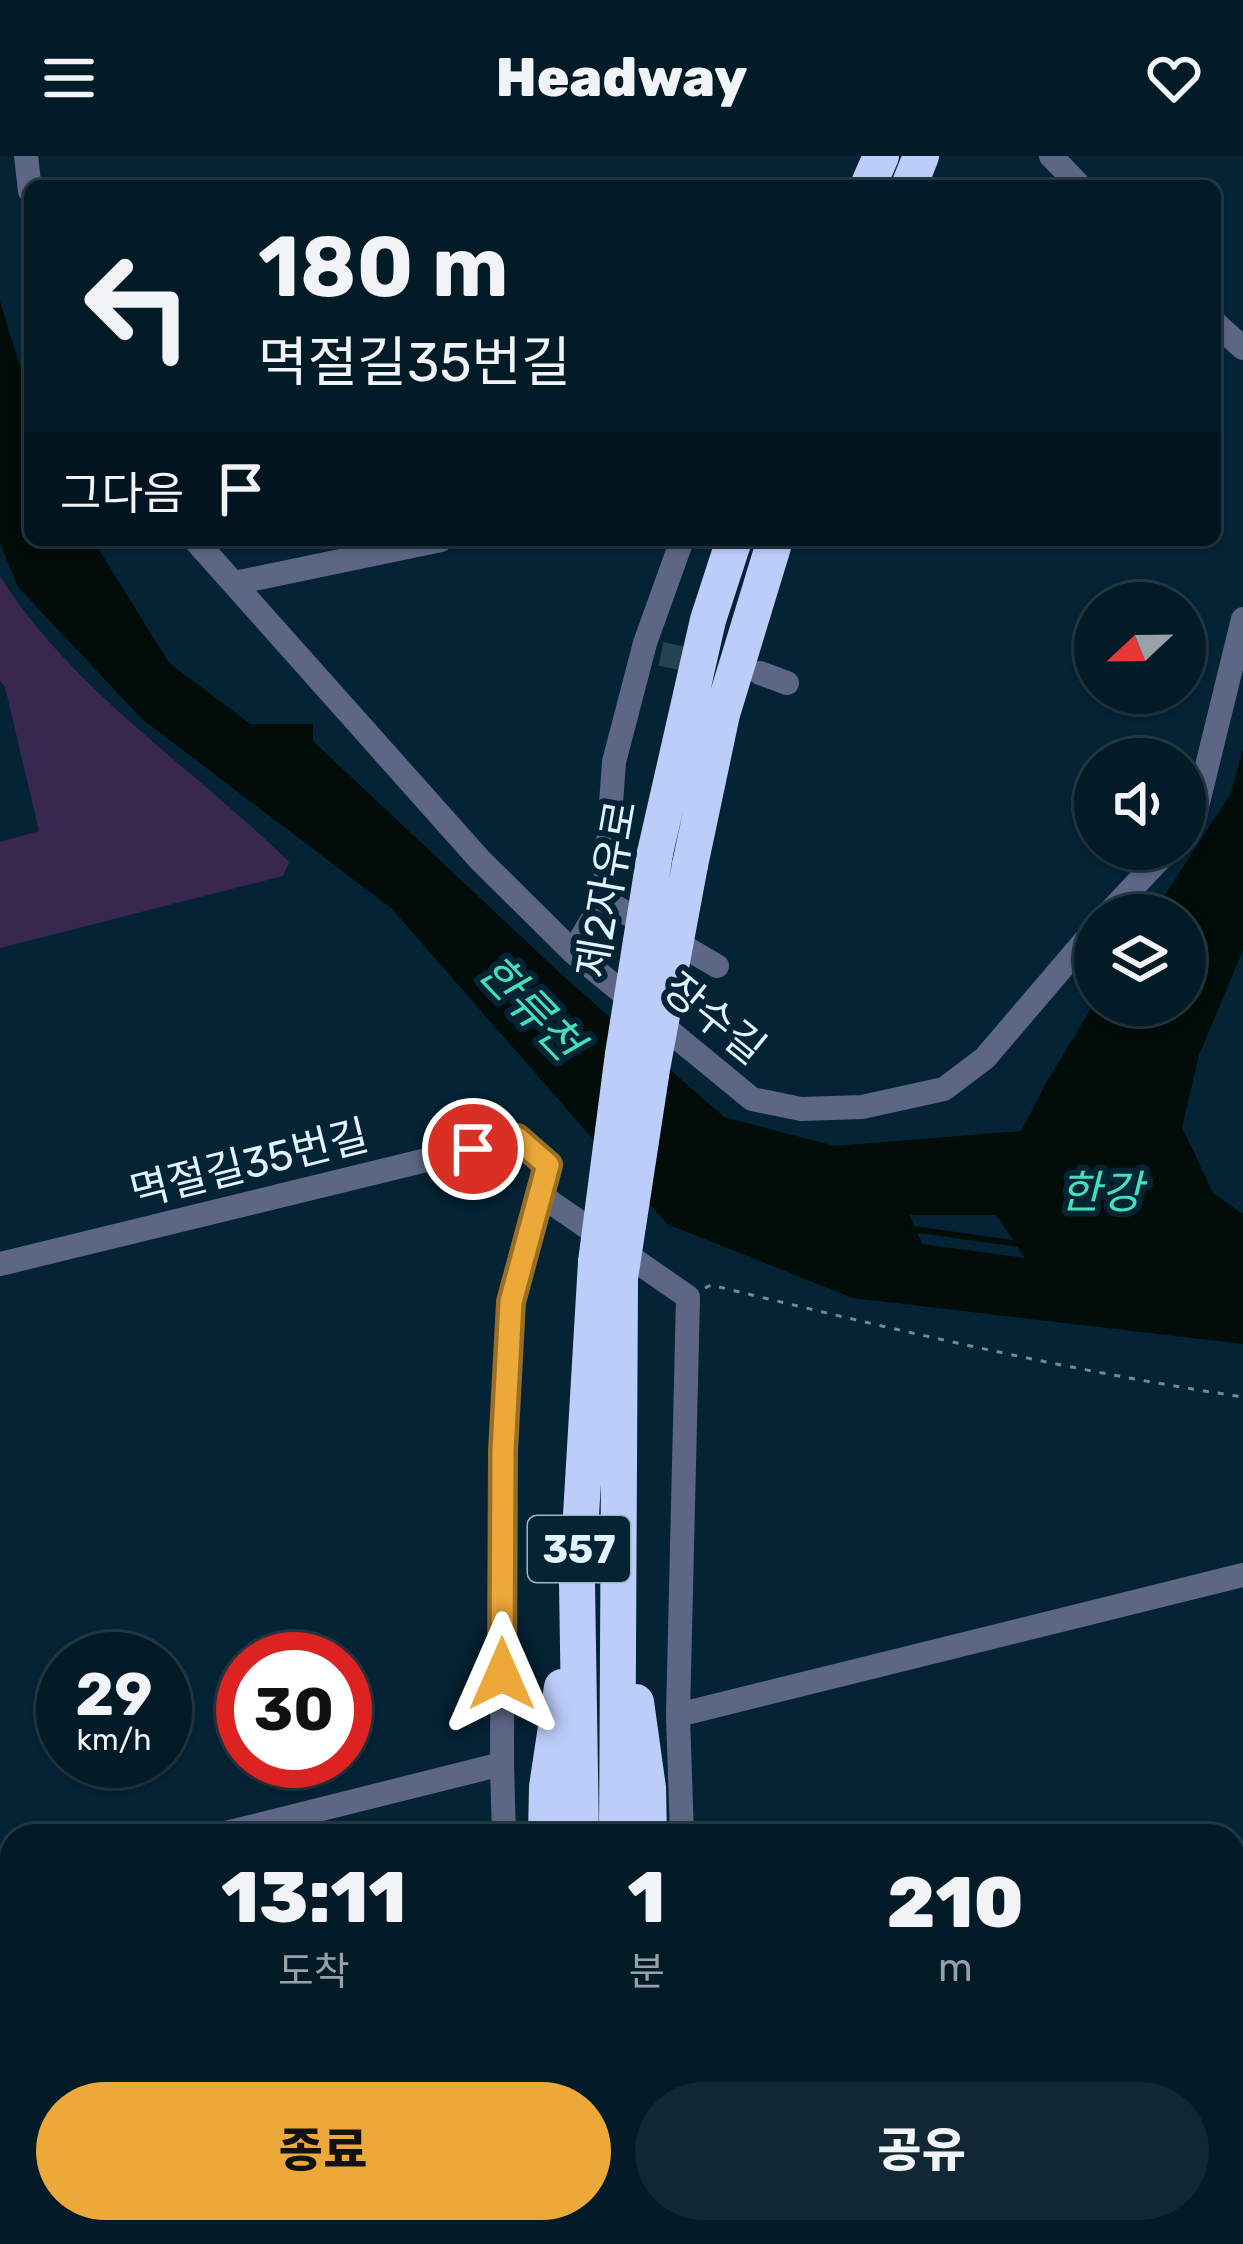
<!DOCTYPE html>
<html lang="ko">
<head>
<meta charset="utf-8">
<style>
  :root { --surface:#031a27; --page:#112733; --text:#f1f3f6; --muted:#97a1a7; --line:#243844; --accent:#eca93a }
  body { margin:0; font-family:Rubik,"Noto Sans KR",sans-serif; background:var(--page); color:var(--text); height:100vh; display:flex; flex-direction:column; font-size:45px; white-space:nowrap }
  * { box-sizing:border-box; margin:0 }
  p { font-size:39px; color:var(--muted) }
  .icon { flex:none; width:66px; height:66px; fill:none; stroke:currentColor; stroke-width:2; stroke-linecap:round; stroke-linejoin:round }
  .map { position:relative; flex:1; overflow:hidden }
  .sheet { position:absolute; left:0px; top:1668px; width:1245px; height:420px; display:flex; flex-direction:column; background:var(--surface); border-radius:36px 36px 0 0; box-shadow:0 3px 9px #0004,0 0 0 3px var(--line) }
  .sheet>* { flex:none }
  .hud { position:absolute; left:24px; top:24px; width:1197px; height:366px; border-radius:18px; box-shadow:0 3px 9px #0004,0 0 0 3px var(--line); background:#031a27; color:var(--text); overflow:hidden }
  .needle { width:78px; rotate:248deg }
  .buttons { position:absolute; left:1074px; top:426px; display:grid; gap:24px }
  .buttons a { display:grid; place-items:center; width:132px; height:132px; border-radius:50%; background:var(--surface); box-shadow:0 3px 9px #0004,0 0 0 3px var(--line); font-size:60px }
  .speed { position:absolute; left:36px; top:1476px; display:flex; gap:24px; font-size:60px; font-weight:700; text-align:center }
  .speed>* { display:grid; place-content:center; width:156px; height:156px; border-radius:50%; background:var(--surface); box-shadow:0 3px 9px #0004,0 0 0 3px var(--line); line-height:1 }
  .speed small { font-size:30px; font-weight:400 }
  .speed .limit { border:18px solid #d22; background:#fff; color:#111 }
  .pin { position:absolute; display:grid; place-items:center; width:102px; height:102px; color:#fff; margin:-51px; border:6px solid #fff; border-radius:50%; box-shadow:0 3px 12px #0007 }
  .me { position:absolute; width:132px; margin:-66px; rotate:0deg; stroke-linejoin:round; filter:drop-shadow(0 0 9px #0008) }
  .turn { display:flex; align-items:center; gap:42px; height:252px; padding:0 36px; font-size:54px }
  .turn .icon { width:156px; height:156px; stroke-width:2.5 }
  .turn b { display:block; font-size:84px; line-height:102px }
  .then { display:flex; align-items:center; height:114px; padding:0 36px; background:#0003; gap:24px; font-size:45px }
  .eta { display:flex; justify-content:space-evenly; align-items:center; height:204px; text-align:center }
  .eta b { font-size:72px; font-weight:800; line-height:84px }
  .cta { display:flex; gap:24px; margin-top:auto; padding:24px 36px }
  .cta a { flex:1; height:138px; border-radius:72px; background:var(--accent); color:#111; font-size:48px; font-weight:800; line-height:138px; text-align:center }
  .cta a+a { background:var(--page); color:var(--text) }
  header { display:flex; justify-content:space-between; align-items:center; height:156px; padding:0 36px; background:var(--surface); font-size:54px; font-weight:800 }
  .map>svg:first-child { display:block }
  .green { fill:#392750 }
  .water { fill:#020c09; fill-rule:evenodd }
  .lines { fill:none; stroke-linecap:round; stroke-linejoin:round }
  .stream { stroke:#020c09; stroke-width:6 }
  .minor-tunnel { stroke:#254252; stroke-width:24; stroke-dasharray:24 12; stroke-linecap:butt }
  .highway-tunnel { stroke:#254252; stroke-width:36; stroke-dasharray:36 18; stroke-linecap:butt }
  .path { stroke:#718a98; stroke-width:3; stroke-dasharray:6 9; stroke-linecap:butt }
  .minor { stroke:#5d6785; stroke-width:24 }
  .highway { stroke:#bdcdfa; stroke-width:36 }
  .highway-bridge { stroke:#bdcdfa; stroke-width:36 }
  .route-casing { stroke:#996e26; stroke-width:30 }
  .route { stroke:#eca93a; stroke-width:21 }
  .labels { text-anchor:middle; stroke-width:12; stroke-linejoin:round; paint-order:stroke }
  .shield { fill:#042334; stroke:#9fb5c1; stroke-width:3 }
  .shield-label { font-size:39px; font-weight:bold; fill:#e1f3fe }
  .street-label { font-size:42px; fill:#e1f3fe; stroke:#042334 }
  .water-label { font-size:45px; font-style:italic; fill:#43e0ba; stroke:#042334 }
</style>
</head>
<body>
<header><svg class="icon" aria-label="menu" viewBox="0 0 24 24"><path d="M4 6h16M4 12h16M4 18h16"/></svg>Headway<svg class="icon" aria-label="heart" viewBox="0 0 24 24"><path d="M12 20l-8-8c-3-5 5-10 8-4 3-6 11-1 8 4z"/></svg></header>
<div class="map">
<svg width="1243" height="2088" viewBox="0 0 1243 2088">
  <rect width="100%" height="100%" fill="#042334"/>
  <path class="green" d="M0,420C72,535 194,612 289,706L283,720L0,792V686L39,675L5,531L0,525Z"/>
  <path class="water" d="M0,145L30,244V384H93L169,507L250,568H313V585L563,820L724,961L835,990L1021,975L1049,922L1095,846V849H1185V759H1152L1231,637L1243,593V794L1199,899L1182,971L1213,1037L1243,1058V1188L853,1142L667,1068L392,753L142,563L18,431L0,387ZM910,1059H996L1025,1102L922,1088Z"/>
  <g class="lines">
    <path class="stream" d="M913,1073L1019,1088"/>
    <path class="minor-tunnel" d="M661,498L711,508"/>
    <path class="highway-tunnel" d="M586,2076V2088
      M618,2076V2088"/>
    <path class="path" d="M705,1132L711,1129C887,1172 1063,1214 1243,1241"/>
    <path class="minor" d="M26,0L30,35
      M1051,0L1080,30
      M1215,167L1243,192
      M195,384L480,704L573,796L752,943L801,953L862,951L944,933L985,902L1095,773
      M235,427L441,384
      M760,517L787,527
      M1185,676L1193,667L1243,463
      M604,744L717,810
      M1107,759L1169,693
      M573,796L604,744L614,606L645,487L682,384
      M0,1108L517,982L548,1009L539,1038
      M678,1559L1243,1419
      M214,1680L502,1608
      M504,1680L502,1608L503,1295L511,1146L539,1038L688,1141L678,1559L682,1680
      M0,1733L12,1730
      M0,2059L12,2068
      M1233,2067L1243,2064
      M21,2076L36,2088
      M701,2076L702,2088
      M504,2088V2076
      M1148,2088L1195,2076"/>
    <path class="highway" d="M868,30L881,0
      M909,30L921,0
      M655,697L708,464L734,384
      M690,709L722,558L775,384
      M636,1546L648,1632L649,1680
      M546,1680L547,1631L562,1531
      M581,1680L577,1427L596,1106
      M617,1680L620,1122
      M545,2076V2088
      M653,2076V2088"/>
    <path class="highway-bridge" d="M596,1106L623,898L655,697
      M620,1122L652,913L690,709"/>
  </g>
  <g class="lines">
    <g class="route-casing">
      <path id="route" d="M473,993L517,982L548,1009L511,1146L503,1295L502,1518"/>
    </g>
    <use href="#route" class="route"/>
  </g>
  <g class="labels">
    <rect class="shield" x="528" y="1360" width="102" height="66" rx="9"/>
    <g class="shield-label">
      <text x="579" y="1407">357</text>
    </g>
    <g class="street-label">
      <text transform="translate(606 733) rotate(-80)" y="15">제2자유로</text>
      <text transform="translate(715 862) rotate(39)" y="15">장수길</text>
      <text transform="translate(249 1007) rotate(-14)" y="15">멱절길35번길</text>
    </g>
    <g class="water-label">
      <text transform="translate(531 851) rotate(46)" y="16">한류천</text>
      <text x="1101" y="1052">한강</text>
    </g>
  </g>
</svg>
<div class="buttons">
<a><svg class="needle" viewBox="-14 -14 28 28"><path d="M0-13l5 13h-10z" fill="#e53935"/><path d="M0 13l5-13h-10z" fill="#97a1a7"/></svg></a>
<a><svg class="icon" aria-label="sound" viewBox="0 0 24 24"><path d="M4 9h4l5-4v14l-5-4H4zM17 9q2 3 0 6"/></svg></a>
<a><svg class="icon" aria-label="layers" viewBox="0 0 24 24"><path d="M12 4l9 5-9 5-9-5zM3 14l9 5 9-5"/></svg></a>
</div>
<div class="speed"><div>29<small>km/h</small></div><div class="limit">30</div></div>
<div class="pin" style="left:473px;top:993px;background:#d93025"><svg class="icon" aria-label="arrive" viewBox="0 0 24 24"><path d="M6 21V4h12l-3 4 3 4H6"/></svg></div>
<svg class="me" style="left:502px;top:1518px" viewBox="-20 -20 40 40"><path d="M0-17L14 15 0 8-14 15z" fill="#eca93a" stroke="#fff" stroke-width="4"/></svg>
<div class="hud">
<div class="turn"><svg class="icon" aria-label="left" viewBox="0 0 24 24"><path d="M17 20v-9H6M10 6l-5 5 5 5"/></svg><div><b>180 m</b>멱절길35번길</div></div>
<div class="then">그다음<svg class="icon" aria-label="arrive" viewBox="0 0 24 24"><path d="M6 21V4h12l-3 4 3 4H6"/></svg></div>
</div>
<section class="sheet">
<div class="eta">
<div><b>13:11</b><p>도착</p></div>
<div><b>1</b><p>분</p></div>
<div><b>210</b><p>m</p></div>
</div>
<div class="cta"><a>종료</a><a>공유</a></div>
</section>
</div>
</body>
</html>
